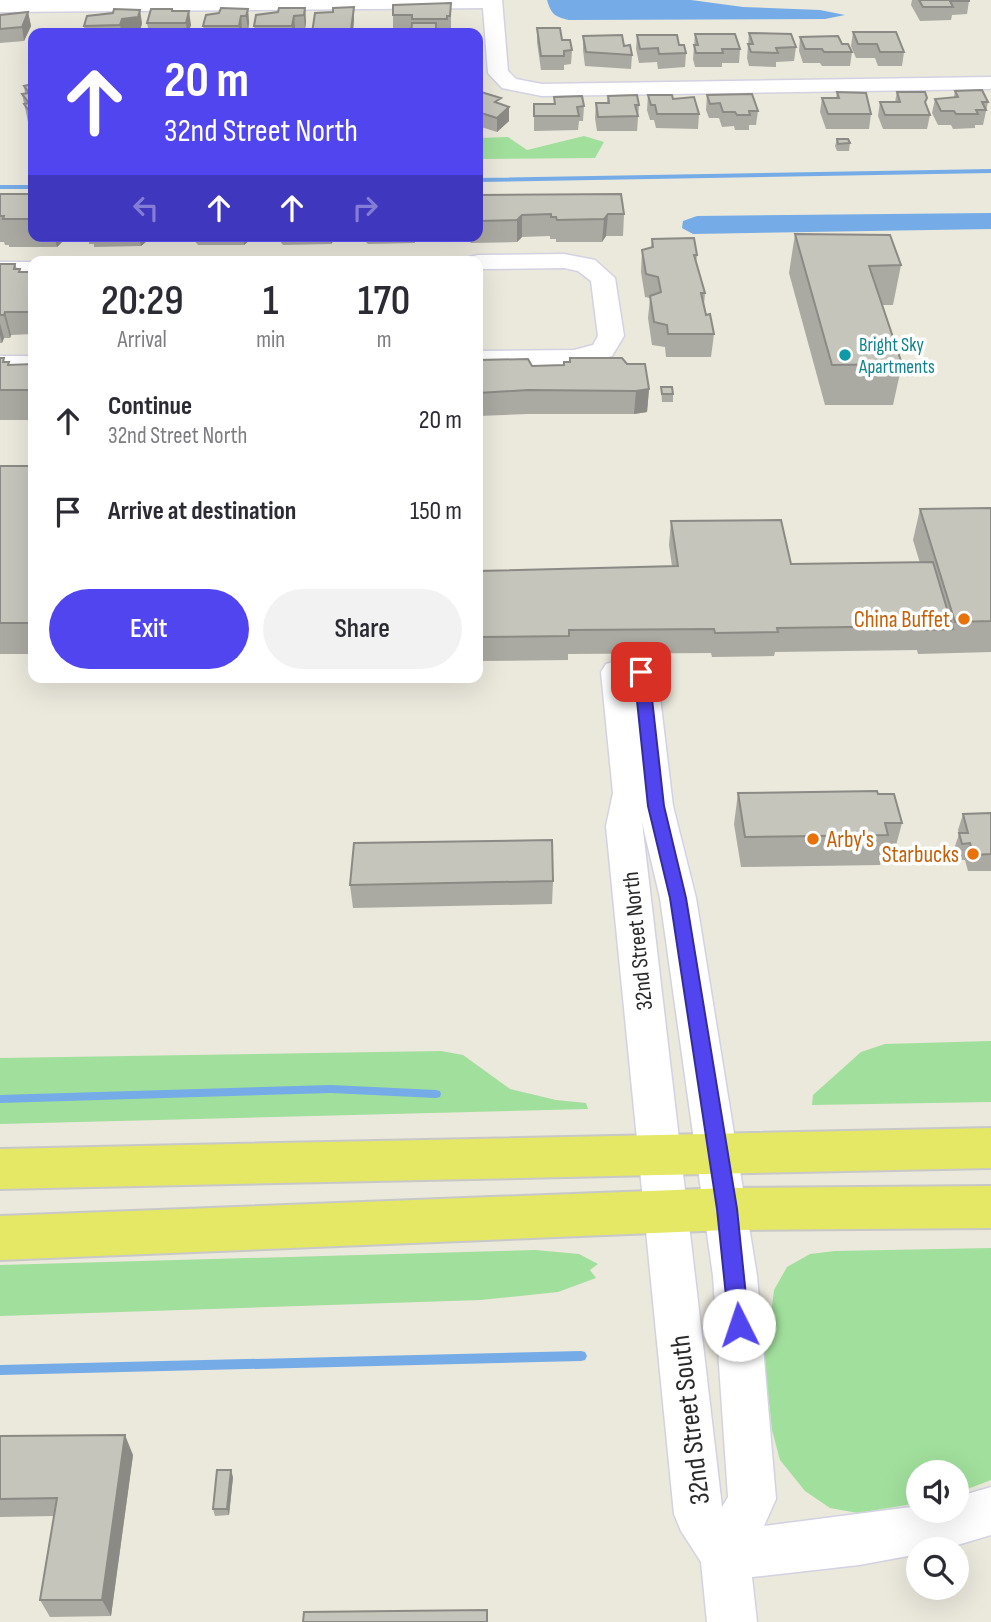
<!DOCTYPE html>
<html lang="en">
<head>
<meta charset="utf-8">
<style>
  :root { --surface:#fff; --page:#f2f2f3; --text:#2b2b33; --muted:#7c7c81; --accent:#5145ef }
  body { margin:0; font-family:"Sofia Sans Condensed",sans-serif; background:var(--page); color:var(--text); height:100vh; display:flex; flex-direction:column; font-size:26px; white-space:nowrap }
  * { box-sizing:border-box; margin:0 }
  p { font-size:23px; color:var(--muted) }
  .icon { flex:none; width:38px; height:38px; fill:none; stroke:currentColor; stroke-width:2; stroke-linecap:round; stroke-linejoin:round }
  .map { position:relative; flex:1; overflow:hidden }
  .details { position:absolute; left:28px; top:256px; width:455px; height:427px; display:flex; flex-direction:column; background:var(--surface); border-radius:14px; box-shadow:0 7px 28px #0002 }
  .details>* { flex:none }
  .guide { position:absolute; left:28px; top:28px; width:455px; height:214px; border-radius:14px; box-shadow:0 7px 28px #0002; background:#5145ef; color:#fff; overflow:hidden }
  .buttons { position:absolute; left:906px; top:1460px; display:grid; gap:14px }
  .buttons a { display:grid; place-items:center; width:63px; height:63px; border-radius:50%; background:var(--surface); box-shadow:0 7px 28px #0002; font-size:35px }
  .pin { position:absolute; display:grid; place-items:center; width:60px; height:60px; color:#fff; margin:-30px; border-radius:14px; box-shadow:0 4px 10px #0006 }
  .me { position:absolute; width:77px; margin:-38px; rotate:356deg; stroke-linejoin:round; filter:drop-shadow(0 0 5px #0008) }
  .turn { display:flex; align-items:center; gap:24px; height:147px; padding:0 21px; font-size:32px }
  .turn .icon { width:91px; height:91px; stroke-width:2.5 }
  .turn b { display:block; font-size:49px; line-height:60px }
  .lanes { display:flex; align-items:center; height:66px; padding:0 21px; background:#0003; justify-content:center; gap:35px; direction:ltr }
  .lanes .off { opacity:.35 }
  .eta { display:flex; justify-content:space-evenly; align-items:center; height:119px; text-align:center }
  .eta b { font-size:42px; font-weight:600; line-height:49px }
  .cta { display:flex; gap:14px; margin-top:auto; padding:14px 21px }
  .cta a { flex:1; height:80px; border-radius:42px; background:var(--accent); color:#fff; font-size:28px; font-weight:600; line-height:80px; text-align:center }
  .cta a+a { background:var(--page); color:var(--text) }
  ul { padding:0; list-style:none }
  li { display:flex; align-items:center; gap:21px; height:91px; padding:0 21px }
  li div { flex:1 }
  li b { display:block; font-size:26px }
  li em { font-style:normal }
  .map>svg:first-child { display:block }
  .green { fill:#a1df9c }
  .water { fill:#75abe7 }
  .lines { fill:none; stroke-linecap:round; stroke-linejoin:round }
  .stream { fill:#75abe7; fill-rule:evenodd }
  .minor-casing { stroke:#d3d2e2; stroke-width:3 }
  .major-casing { stroke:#c8c8c8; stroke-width:4 }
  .minor { fill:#fff; fill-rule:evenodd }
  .major { fill:#e5e864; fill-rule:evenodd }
  .wall { fill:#aaa9a2 }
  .shaded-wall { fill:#8b8a84 }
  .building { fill:#c6c5bc; stroke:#8b8a84; stroke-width:2 }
  .route { fill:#5145ef; stroke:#352d9b; stroke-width:2 }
  .culture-dot { fill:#0f9aa8; stroke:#fff; stroke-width:2.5 }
  .food-dot { fill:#e8710a; stroke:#fff; stroke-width:2.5 }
  .labels { text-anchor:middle; stroke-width:7; stroke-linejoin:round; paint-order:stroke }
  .far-culture-label { font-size:19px; fill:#0d838f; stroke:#fff; text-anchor:start }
  .food-label { font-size:23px; fill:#c56008; stroke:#fff; text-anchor:end }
  .street-label { font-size:23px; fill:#2a2a2a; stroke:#fff }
  .near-street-label { font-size:28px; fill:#2a2a2a; stroke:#fff }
</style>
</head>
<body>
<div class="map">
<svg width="991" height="1622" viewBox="0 0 991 1622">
  <rect width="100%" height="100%" fill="#ebe8dc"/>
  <path class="green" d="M584,136L604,142L595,158L478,159V138L508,137L527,150Z
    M991,1041V1102L812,1105L813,1095L861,1052L885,1044Z
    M441,1051L463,1055L510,1089L556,1100L586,1103L588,1109L0,1124V1058Z
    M991,1248V1480L957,1493V1472H919V1503L858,1513L830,1508L805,1491L780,1460L772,1430L763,1346L770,1323L774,1290L787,1267L810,1254L835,1251Z
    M535,1250L579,1254L598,1264L590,1270L596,1278L558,1292L480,1300L0,1316V1265Z"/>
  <path class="water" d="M547,0H691L743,7L820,10L845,15L825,19L569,20C555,17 551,14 547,0Z
    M991,213V229L693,234L682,228L683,221L697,216Z"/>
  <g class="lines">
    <path class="stream" d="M991,169V173L478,182V178Z
      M0,185H33V189H0Z
      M331,1085L436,1090L440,1091L441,1094L440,1097L436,1098L331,1093L0,1103V1095Z
      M581,1351L585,1352L587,1356L585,1360L581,1361L0,1375V1365Z"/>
    <g class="minor-casing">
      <path id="minor" d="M0,0H502L508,71L516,79L542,84L991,77V89L542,96L502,88L488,73L483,8L0,12Z
        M564,254L595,260L615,278L624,336L612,356L575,366L478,367V351L574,350L593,345L598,336L591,281L578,271L564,268L478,269V261H467L469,257L478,255Z
        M0,262H33V276H0Z
        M0,356H33V372H0Z
        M617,661C630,665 639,660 652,664L657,672L673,806L696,898L757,1276L776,1499L764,1526L919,1506V1510H957V1497L991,1487V1535L944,1549H919V1554L859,1565L752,1577L757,1622H707L701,1562L681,1531L674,1514L606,826L613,793L601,672L606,664ZM642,822L660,898L713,1276L728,1497L722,1507Z"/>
    </g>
    <g class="major-casing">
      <path id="major" d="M991,1128V1168L0,1189V1149Z
        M991,1186V1228L727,1230L0,1260V1216L727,1188Z"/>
    </g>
    <use href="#minor" class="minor"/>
    <use href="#major" class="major"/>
  </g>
  <path class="wall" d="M912,0H969V1L967,14L952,15L951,20L920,21L911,5Z
    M451,3V29H447L448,33L412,28L393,29V15Z
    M305,8L306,22L305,29H295L294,33H255L254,26Z
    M172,9V11L191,25L188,33H149L147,23Z
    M248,9L249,23L248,30H242V33H204L203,26L219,13Z
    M28,12L31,26L24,41L0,43V15Z
    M142,23L140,31L124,33H85L84,26Z
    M537,28L562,40L572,50L571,64L564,65V70H541L537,42Z
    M853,32L904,52L902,66H878L875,58H856L851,46Z
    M749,33L796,47L794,61L776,62V67L749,66L747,58Z
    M695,34L740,49L739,63H722V67H695L693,59Z
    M637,35L679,45L686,53L685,67L658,69L657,62L639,63L636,49Z
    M583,36L624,46L632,55L631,69L585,66L583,50Z
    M800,37L842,44L852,52L850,66H822L820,63H803L799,51Z
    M33,84V136L30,131L22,94L25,93L24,86Z
    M955,91L988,102L983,125H975V128L953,129L951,125H938L932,113L935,99L954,97Z
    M837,92L871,114L869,129H826L820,112L822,98H836Z
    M897,92L926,105L930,115L927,129H883L878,116L880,102H895Z
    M478,95L501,104L509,121L497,132L478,126Z
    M648,95L673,99L699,114L698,129L656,128L654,120H650L647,110Z
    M707,95L758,111L756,125H749V130H735L734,126L722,127L719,118H709L706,110Z
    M608,96L639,105L637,131H597L595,118L596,103H607Z
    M554,97L584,106L583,121H579L578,130L534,131V104H554Z
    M837,139L850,143L849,151H837L835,146Z
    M0,194H33V236H163L161,241H147L141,246L94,247V244H89V242H62L57,247H9V245H5L4,242H0Z
    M478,195L624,214L623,236H606L602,242H556V239H550V236L522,237L517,242L471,243L466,237H450V236H478Z
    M795,234L901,265L893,305H882L902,364L893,405H825L789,273Z
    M178,236H434V238H419L414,243L368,244L363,239H335L331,244L283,245L279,240H250L244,245H198L194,240L179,241Z
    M652,239L697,255L696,264L705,293L704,305L706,315L714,334L711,357H666L665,347L652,345L648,318L650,298L645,297L641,272L642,250L651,247Z
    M0,264H15L17,269H20V272H33V334L11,335L10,338H4L2,343H0Z
    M0,358L10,365L33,364V420H0Z
    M478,360L532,366L649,389L647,412L634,414H527L478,416Z
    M661,387L673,394V402H662Z
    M0,466H33V654H0Z
    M991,508V652L918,654L917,650L775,652L774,656L712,657L711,653L568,654V660L478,661V571L672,566L669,545L671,521L791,564L920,563L913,540L920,509Z
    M738,793L878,794L902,823L894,853L883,854L880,865L741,867L734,824Z
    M991,813V871H968L965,860H958L954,849L959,834L958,830L963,814Z
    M553,881L552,904L353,908L350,885Z
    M0,1436L133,1455L111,1616L50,1617L40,1600L54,1516L0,1517Z
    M233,1477L229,1515L215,1516L213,1509Z"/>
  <path class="shaded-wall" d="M354,7V21L353,33H344Z
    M305,8L306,22L305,29L304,15Z
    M248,9L249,23L248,30L246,16Z
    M140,10L142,23L140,31L122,33L120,25L122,19Z
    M189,11L191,25L188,33H187L186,23Z
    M28,12L31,26L24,41L22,27Z
    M241,16L242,30V33H240L239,26Z
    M294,16L295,29L294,33H293L292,26Z
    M509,107V121L497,132V118Z
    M608,214L606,236L602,242L604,219Z
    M522,215V237L517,242V220Z
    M54,236H61L62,242L57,247Z
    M139,236H146L147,241L141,246Z
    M243,236H249L250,240L244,245Z
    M330,236H335V239L331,244Z
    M414,236H419V238L414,243Z
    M5,312L11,335L10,338L4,315Z
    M0,323L4,338L2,343L0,335Z
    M649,389L647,412L634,414L636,391Z
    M125,1435L133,1455L111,1616L102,1600Z
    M231,1470L233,1477L229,1515L227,1509Z"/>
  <path class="building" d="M919,0H969V1H950L953,7H923Z
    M451,3L450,16H447V19H412V15H393V5Z
    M354,7L351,30L344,33L328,30V33H312L315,13L333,12V8Z
    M221,8L248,9L246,16H241L239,26H203L206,15L219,13Z
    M279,8H305L304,15L294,16L292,26H254L256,15L278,12Z
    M114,9L140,10L138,17L122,19L120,25L84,26L87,16L113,13Z
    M151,9H172V11H189L186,23H147Z
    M28,12L22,27L0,29V15Z
    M412,23H436V30H448V33H411Z
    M537,28H560L562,40H570L572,50L564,51V56H541Z
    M853,32H896L904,52H880L877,44H858Z
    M749,33L791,34L796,47L776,48L778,53L751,52L748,44H753Z
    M695,34H735L740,49H722L723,53H696L694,45H698Z
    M622,35L624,46L630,45L632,55L586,52L583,36Z
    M637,35H677L679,45H684L686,53L659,54L658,48L640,49Z
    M838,36L842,44H848L852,52H824L822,49H805L800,37Z
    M33,84V116L24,104L29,103L22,94L29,93L24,86Z
    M982,90L988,102H982L986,110H976L978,114H956L954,111H941L935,99L958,97L955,91Z
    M481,92L501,98L495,102L509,107L497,118L478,112V95Z
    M837,92L866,93L871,114H828L822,98H839Z
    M897,92H925L927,98L925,102L930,115H885L880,102H900Z
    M752,94L758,111H749L750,115H737L735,112H723L720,103L710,104L707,95Z
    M637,95L639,105H635L638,116L598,117L596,103H609L608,96Z
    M648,95H672L673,99L694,97L699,114H657L655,105H651Z
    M582,96L584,106L577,107L579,116H534V104H555L554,97Z
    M837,139H848L850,143L838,144Z
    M0,194H33V219H3L4,216H0Z
    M621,194L624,214H608L604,219L557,220L556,217H551V214L522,215L517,220L478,221V195Z
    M795,234L890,235L901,265L869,266L902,364L832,365Z
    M694,238L697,255H694L705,293H701L706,315L710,314L714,334H668L667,325L654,322L650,296L661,292L658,277L646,274L642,250L653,247L652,239Z
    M439,260H464V261H439Z
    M0,264H15L14,269H20L19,272H33V312H5L4,315H0Z
    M0,358H4L3,362H9L8,365L33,364V390H0Z
    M570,358H622L627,364H645L649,389L636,391L528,390L478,393V360L528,359L532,366L564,365V362H570Z
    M661,387H672L673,394H662Z
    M0,466H33V623H0Z
    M991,508V621L955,622L920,509Z
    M781,520L791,564L933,562L953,629L924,630L923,626L777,628L778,632L715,633L714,629L569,630V636L478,637V571L678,566L671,521Z
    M877,791L878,794H894L902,823H885L888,835L745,837L738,793Z
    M991,813V854L973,855L970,843L962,844L959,833H968L963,814Z
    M552,840L553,881L350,885L354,843Z
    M125,1435L102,1600H40L57,1498L0,1499V1436Z
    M217,1470H231L227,1509H213Z
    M487,1610V1622H303L304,1612Z"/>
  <path class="route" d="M641,667L649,672L664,806L686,898L737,1209L749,1325L746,1332L739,1335L732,1332L729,1325L717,1209L670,898L648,806L634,672Z"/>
  <circle class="culture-dot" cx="845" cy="355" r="7"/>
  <g class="food-dot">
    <circle cx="964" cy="619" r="7"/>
    <circle cx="813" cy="839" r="7"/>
    <circle cx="973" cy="854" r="7"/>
  </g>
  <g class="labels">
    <g class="far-culture-label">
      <text x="859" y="351">Bright Sky<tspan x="859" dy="22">Apartments</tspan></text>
    </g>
    <g class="food-label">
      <text x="950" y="627">China Buffet</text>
      <text x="827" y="847" text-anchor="start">Arby's</text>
      <text x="959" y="862">Starbucks</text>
    </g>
    <g class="street-label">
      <text transform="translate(637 941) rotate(-96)" y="8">32nd Street North</text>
    </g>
    <g class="near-street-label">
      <text transform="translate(689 1420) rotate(-97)" y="10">32nd Street South</text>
    </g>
  </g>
</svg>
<div class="buttons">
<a><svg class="icon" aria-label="sound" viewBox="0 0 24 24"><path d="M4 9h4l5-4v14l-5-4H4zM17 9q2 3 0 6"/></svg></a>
<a><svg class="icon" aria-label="search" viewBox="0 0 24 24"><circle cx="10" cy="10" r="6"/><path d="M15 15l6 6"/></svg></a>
</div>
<div class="pin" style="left:641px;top:672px;background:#d93025"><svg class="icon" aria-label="arrive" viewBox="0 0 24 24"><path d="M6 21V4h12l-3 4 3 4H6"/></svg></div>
<svg class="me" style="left:739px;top:1325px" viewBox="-20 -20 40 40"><circle r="19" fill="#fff"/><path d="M0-13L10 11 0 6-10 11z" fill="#5145ef"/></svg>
<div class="guide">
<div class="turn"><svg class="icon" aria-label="ahead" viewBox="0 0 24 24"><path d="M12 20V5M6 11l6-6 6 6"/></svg><div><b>20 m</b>32nd Street North</div></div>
<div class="lanes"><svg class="icon off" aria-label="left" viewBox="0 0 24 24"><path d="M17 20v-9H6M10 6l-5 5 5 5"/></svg><svg class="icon" aria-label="ahead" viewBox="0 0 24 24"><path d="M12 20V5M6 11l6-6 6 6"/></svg><svg class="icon" aria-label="ahead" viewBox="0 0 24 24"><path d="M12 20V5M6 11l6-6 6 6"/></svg><svg class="icon off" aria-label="right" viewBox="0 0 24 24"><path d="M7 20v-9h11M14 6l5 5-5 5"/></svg></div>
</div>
<section class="details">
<div class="eta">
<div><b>20:29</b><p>Arrival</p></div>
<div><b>1</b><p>min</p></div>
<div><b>170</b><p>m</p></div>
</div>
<ul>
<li><svg class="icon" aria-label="ahead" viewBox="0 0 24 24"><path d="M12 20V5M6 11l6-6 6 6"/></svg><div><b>Continue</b><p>32nd Street North</p></div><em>20 m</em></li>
<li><svg class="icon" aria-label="arrive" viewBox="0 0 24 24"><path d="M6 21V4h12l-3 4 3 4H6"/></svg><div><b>Arrive at destination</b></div><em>150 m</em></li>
</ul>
<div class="cta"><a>Exit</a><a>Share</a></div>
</section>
</div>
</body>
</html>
